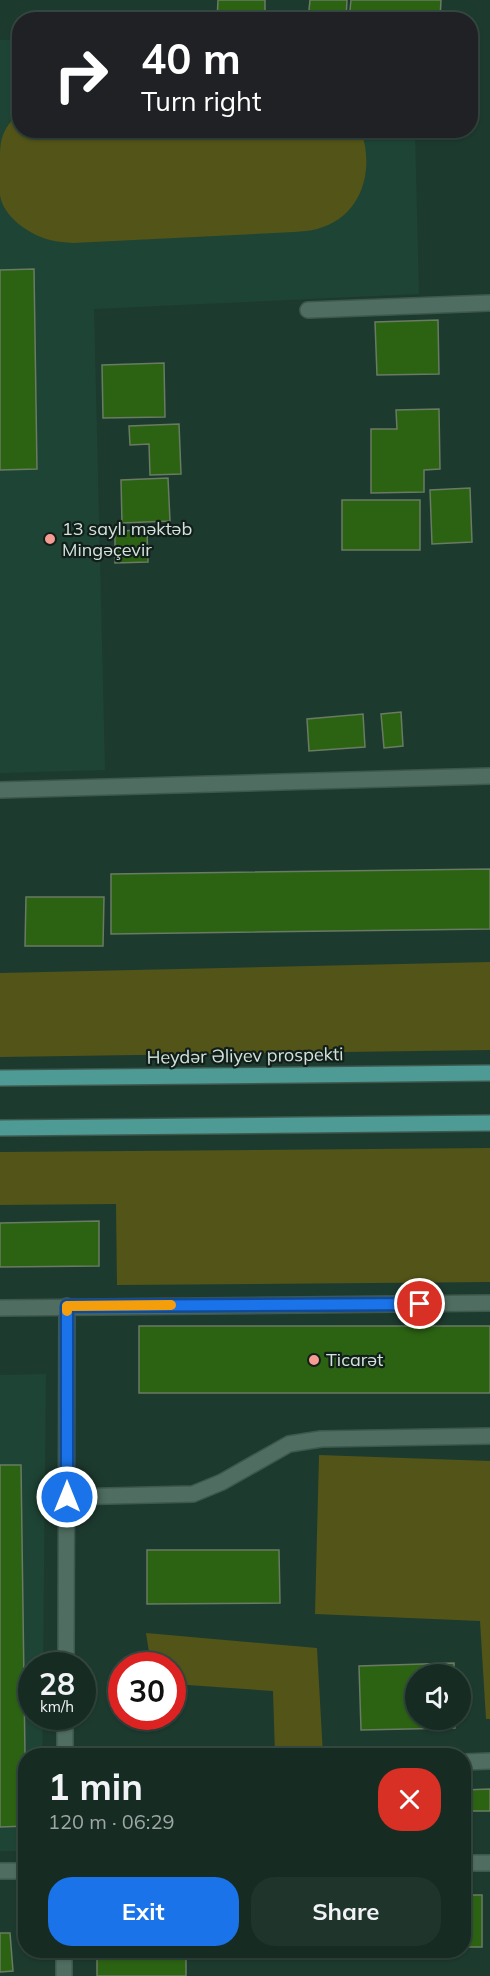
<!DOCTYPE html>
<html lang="en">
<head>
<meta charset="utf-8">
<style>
  :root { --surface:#162c23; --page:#1f342b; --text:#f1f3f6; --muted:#9ea7a6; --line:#354841; --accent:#1a73e8 }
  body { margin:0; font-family:Mulish,sans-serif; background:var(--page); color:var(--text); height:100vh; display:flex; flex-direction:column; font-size:22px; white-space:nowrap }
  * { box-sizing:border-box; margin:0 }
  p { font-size:20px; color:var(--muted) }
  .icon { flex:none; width:33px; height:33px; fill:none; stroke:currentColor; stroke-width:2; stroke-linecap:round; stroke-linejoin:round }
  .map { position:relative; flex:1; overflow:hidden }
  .panel { position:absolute; left:18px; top:1748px; width:453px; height:210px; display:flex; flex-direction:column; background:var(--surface); border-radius:24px; box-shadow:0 2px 4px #0004,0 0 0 2px var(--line) }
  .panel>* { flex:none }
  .hud { position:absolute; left:12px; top:12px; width:466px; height:126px; border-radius:24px; box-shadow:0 2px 4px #0004,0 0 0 2px var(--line); background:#202124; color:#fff; overflow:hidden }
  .buttons { position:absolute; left:405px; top:1664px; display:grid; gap:12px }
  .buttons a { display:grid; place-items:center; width:66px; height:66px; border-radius:50%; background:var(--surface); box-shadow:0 2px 4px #0004,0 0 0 2px var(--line); font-size:30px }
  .speed { position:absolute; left:18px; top:1652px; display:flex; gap:12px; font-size:30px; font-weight:700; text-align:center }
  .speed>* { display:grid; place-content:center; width:78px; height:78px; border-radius:50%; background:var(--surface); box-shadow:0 2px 4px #0004,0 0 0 2px var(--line); line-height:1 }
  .speed small { font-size:15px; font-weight:400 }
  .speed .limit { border:9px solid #d22; background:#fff; color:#111 }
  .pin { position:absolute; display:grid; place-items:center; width:51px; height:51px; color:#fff; margin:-26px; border:3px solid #fff; border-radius:50%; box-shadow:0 2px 6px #0007 }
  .me { position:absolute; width:66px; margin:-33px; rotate:0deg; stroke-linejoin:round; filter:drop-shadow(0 0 4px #0008) }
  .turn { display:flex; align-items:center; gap:21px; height:126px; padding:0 30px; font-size:27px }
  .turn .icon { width:78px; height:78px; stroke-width:2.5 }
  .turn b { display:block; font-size:42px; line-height:51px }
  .round { display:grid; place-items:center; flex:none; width:63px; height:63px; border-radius:24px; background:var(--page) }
  .summary { display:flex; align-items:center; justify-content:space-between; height:102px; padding:0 30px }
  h1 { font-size:36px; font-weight:700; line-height:45px }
  .action { display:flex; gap:12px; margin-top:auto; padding:12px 30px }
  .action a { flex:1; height:69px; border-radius:24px; background:var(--accent); color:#fff; font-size:24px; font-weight:700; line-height:69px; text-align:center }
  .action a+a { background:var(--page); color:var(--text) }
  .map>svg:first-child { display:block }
  .built { fill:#1e4435 }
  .green { fill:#535418 }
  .building { fill:#2c6313; stroke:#697b63; stroke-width:1.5 }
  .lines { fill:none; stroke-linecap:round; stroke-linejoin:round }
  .lane-casing { stroke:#3e584e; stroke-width:18 }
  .street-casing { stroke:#3e584e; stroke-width:18 }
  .primary-casing { stroke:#3e584e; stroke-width:18 }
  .lane { stroke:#4f6d60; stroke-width:15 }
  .street { stroke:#4f6d60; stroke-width:15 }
  .primary { stroke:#4e9a94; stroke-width:15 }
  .route-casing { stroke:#114b97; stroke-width:15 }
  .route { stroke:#1a73e8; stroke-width:10 }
  .slow { stroke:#f59e0b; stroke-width:10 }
  .poi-dot { fill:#f59c93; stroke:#121e19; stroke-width:2 }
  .labels { text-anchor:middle; stroke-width:4.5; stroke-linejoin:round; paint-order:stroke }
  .poi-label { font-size:18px; fill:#d3e4dc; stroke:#121e19; text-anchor:start }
  .street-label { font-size:18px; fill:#d3e4dc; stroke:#121e19 }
</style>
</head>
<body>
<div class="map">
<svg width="490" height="1976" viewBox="0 0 490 1976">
  <rect width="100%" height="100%" fill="#1d3a2f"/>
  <path class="built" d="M0,40H19L20,130L415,131L419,294L94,309L105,770L0,773Z
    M46,1374L43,1665H32V1716H43L42,1755H26L25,1851H0V1375Z"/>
  <path class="green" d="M19,112L20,130L361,131C375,170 362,217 317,229C310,231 302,231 294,232L73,243C66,242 57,242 50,240C30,235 3,217 0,195C0,186 0,176 0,167C0,139 0,133 19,112Z
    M490,962V1050L0,1057V973Z
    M490,1148V1282L117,1285L116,1204L0,1205V1152Z
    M319,1455L490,1461V1719H486L480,1621L315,1614Z
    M146,1633L317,1648L323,1755H275L273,1691L173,1684L172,1665H151Z"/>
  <path class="building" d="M218,0H265V20H217Z
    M310,0H347L346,20H308Z
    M351,0H441L440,20H349Z
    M34,269L37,469L0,470V270Z
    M438,320L439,374L377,375L375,322Z
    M164,363L165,417L103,418L102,365Z
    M439,409L440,469L424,470V492L371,493V429H397L396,410Z
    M179,424L181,474L150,475L149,444L130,445L129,426Z
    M168,478L170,521L122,523L121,480Z
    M470,488L472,542L432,544L430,490Z
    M342,500H420V550H342Z
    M147,530L148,562L115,563V531Z
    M401,712L403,746L384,748L381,714Z
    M363,714L365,747L309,751L307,719Z
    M490,869V929L111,934V874Z
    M26,897H104L103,946H25Z
    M99,1221V1266L0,1267V1223Z
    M139,1326H490V1393H139Z
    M0,1465H21L26,1826L0,1827Z
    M147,1550H279L280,1603L147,1604Z
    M454,1663V1674H416V1719H455V1728L361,1730L359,1666Z
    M490,1789V1811H464V1790Z
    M464,1895H482V1947H464Z
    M0,1933H10L13,1971L0,1972Z
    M97,1950H186V1976H97Z"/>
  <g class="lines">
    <g class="lane-casing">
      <path id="lane" d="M308,310L490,303
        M0,790L490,776
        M67,1497L193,1494L222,1482L289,1444L321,1439L490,1436
        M464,1762L490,1761"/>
    </g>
    <g class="street-casing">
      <path id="street" d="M0,1308L490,1303
        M66,1665L67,1306
        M65,1755V1716
        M464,1863H490
        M0,1871H26
        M64,1950V1976"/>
    </g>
    <g class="primary-casing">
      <path id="primary" d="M0,1078L490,1073
        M0,1128L490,1123"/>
    </g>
    <use href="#lane" class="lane"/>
    <use href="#street" class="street"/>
    <use href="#primary" class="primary"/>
  </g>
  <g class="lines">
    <g class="route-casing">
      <path id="route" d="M67,1497V1306L420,1304"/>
    </g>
    <use href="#route" class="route"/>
    <path class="slow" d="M67,1311V1306L171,1305"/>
  </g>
  <g class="poi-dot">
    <circle cx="50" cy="539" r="6"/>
    <circle cx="314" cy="1360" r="6"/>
  </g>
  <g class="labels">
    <g class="poi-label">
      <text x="62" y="535">13 saylı məktəb<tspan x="62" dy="21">Mingəçevir</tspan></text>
      <text x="326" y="1366">Ticarət</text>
    </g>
    <g class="street-label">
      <text transform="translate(245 1056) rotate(-1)" y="6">Heydər Əliyev prospekti</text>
    </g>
  </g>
</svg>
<div class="buttons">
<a><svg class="icon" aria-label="sound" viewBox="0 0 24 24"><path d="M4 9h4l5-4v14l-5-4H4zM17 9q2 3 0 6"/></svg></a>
</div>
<div class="speed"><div>28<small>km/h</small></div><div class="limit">30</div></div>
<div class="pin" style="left:420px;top:1304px;background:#d93025"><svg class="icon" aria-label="arrive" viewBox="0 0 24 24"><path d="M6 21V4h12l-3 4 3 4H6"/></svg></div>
<svg class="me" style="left:67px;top:1497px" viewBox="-20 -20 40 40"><circle r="17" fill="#1a73e8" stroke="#fff" stroke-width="3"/><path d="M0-11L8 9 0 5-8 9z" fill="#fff"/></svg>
<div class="hud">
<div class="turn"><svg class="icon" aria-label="right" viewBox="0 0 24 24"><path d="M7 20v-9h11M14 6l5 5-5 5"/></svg><div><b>40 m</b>Turn right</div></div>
</div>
<section class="panel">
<div class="summary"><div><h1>1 min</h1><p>120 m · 06:29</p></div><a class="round" style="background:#d93025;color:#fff"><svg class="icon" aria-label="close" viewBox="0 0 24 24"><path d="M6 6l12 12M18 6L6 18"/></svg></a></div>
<div class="action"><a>Exit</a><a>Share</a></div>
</section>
</div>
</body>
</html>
